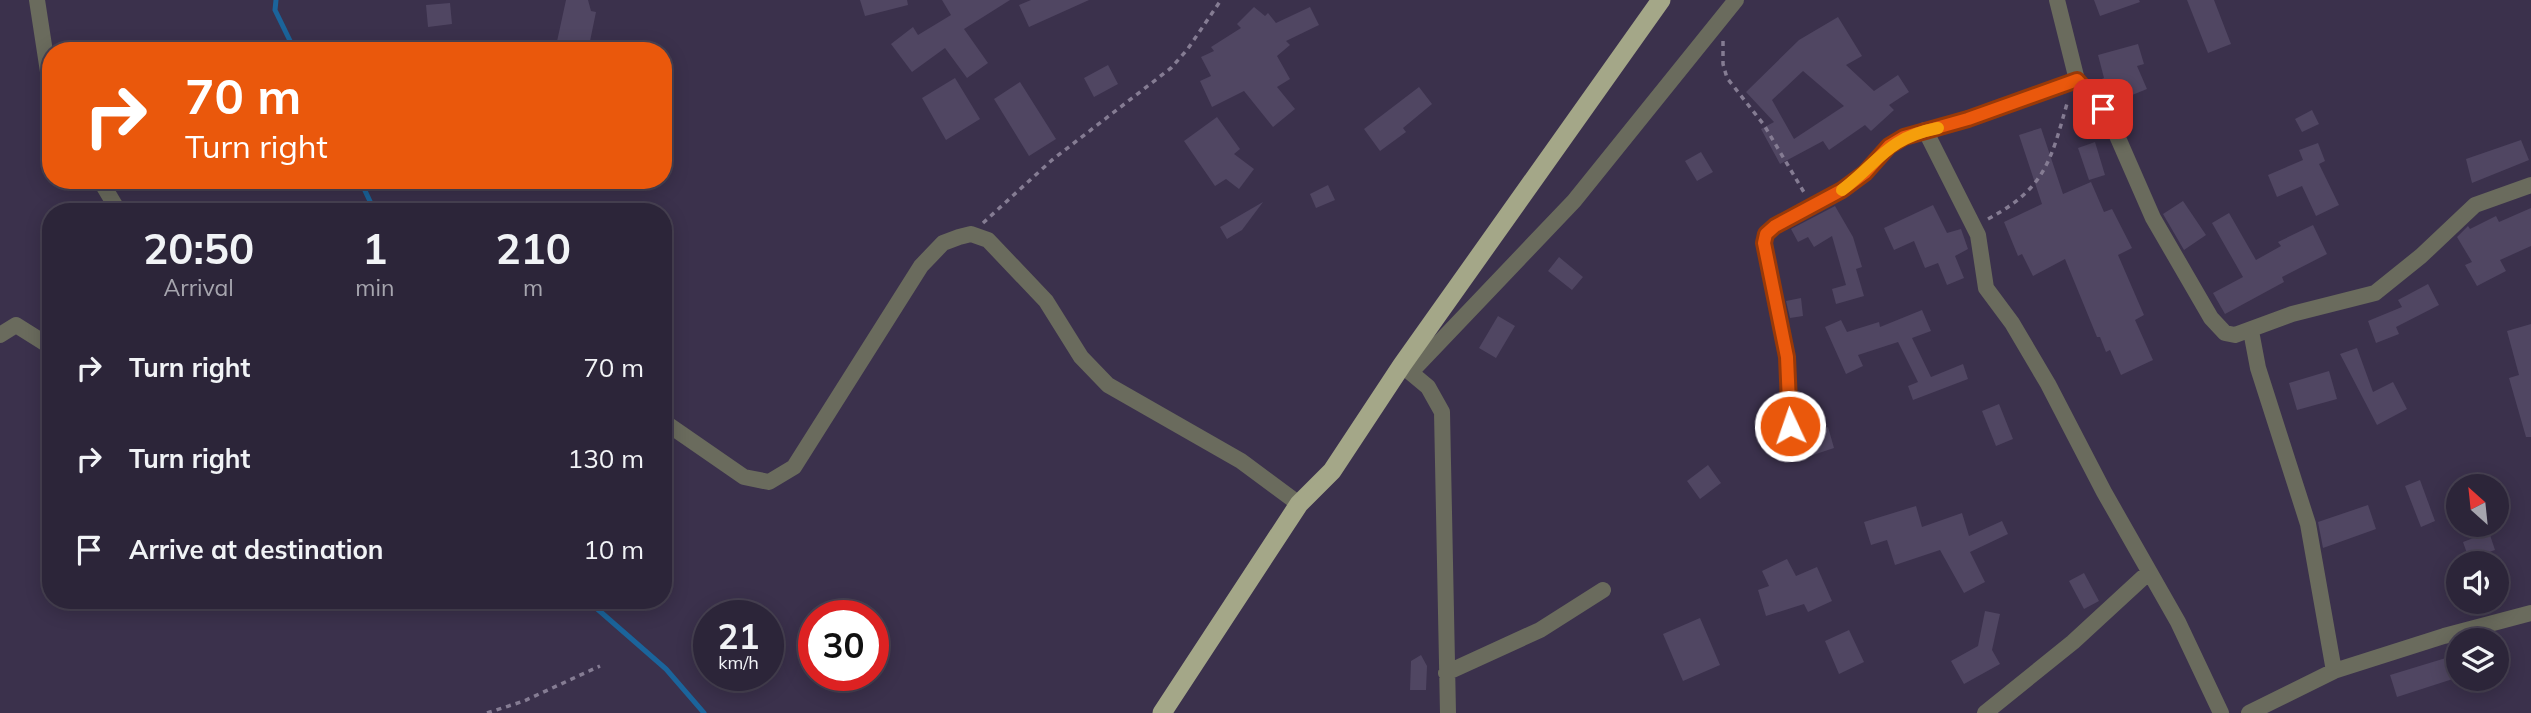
<!DOCTYPE html>
<html lang="en">
<head>
<meta charset="utf-8">
<style>
  :root { --surface:#2c2539; --page:#342d41; --text:#f1f3f6; --muted:#a6a5ae; --line:#484253 }
  body { margin:0; font-family:Mulish,sans-serif; background:var(--page); color:var(--text); height:100vh; display:flex; flex-direction:column; font-size:26px; white-space:nowrap }
  * { box-sizing:border-box; margin:0 }
  p { font-size:23px; color:var(--muted) }
  .icon { flex:none; width:38px; height:38px; fill:none; stroke:currentColor; stroke-width:2; stroke-linecap:round; stroke-linejoin:round }
  .map { position:relative; flex:1; overflow:hidden }
  .sheet { position:absolute; left:42px; top:203px; width:630px; height:406px; display:flex; flex-direction:column; background:var(--surface); border-radius:28px; box-shadow:0 4px 18px #0003,0 0 0 2px var(--line) }
  .sheet>* { flex:none }
  .hud { position:absolute; left:42px; top:42px; width:630px; height:147px; border-radius:28px; box-shadow:0 4px 18px #0003,0 0 0 2px var(--line); background:#ea580c; color:#fff; overflow:hidden }
  .needle { width:46px; rotate:333deg }
  .controls { position:absolute; left:2446px; top:474px; display:grid; gap:14px }
  .controls a { display:grid; place-items:center; width:63px; height:63px; border-radius:50%; background:var(--surface); box-shadow:0 4px 18px #0003,0 0 0 2px var(--line); font-size:35px }
  .speed { position:absolute; left:693px; top:600px; display:flex; gap:14px; font-size:35px; font-weight:700; text-align:center }
  .speed>* { display:grid; place-content:center; width:91px; height:91px; border-radius:50%; background:var(--surface); box-shadow:0 4px 18px #0003,0 0 0 2px var(--line); line-height:1 }
  .speed small { font-size:18px; font-weight:400 }
  .speed .limit { border:10px solid #d22; background:#fff; color:#111 }
  .pin { position:absolute; display:grid; place-items:center; width:60px; height:60px; color:#fff; margin:-30px; border-radius:14px; box-shadow:0 4px 10px #0006 }
  .me { position:absolute; width:77px; margin:-38px; rotate:357deg; stroke-linejoin:round; filter:drop-shadow(0 0 5px #0008) }
  .turn { display:flex; align-items:center; gap:24px; height:147px; padding:0 28px; font-size:32px }
  .turn .icon { width:91px; height:91px; stroke-width:2.5 }
  .turn b { display:block; font-size:49px; line-height:60px }
  .eta { display:flex; justify-content:space-evenly; align-items:center; height:119px; text-align:center }
  .eta b { font-size:42px; font-weight:700; line-height:49px }
  ul { padding:0; list-style:none }
  li { display:flex; align-items:center; gap:21px; height:91px; padding:0 28px }
  li div { flex:1 }
  li b { display:block; font-size:26px }
  li em { font-style:normal }
  .map>svg:first-child { display:block }
  .lines { fill:none; stroke-linecap:round; stroke-linejoin:round }
  .stream { stroke:#1b649b; stroke-width:5 }
  .building { fill:#504662; fill-rule:evenodd }
  .path { stroke:#857c93; stroke-width:3.5; stroke-dasharray:5 5; stroke-linecap:butt }
  .minor { stroke:#6a6b5d; stroke-width:16 }
  .trunk { stroke:#a4a788; stroke-width:19 }
  .route-casing { stroke:#983908; stroke-width:18 }
  .route { stroke:#ea580c; stroke-width:12 }
  .slow { stroke:#f59e0b; stroke-width:12 }
</style>
</head>
<body>
<div class="map">
<svg width="2531" height="713" viewBox="0 0 2531 713">
  <rect width="100%" height="100%" fill="#3b314c"/>
  <g class="lines">
    <path class="stream" d="M276,0L275,10L295,51
      M360,180L375,212
      M587,600L666,669L704,713"/>
  </g>
  <path class="building" d="M566,0H588L591,11L596,12L588,51L556,46Z
    M860,0H907L908,5L865,16Z
    M942,0H1010L964,29L988,63L967,78L945,48L912,72L891,44L913,27L918,35L951,15Z
    M1031,0H1089L1029,27L1019,5Z
    M2094,0H2139L2140,2L2100,16Z
    M2187,0H2214L2231,44L2208,53Z
    M450,3L452,24L428,27L426,5Z
    M1254,7L1265,16L1268,13L1276,23L1310,7L1319,25L1286,41L1290,45L1277,56L1290,79L1277,87L1295,109L1273,127L1244,91L1212,107L1200,81L1211,76L1201,57L1214,51L1211,47L1241,28L1237,24Z
    M1838,17L1862,56L1846,65L1874,91L1898,75L1909,92L1889,105L1894,110L1871,131L1865,125L1829,150L1823,141L1780,164L1761,129L1774,122L1746,92L1799,40ZM1803,71L1844,106L1794,139L1772,100Z
    M2138,44L2144,64L2137,66L2147,89L2110,104L2093,83L2104,78L2098,55Z
    M1108,65L1118,84L1094,97L1084,78Z
    M955,78L980,119L946,140L922,98Z
    M1020,82L1056,139L1029,156L994,99Z
    M1419,87L1432,104L1403,128L1406,132L1380,151L1364,129Z
    M2312,110L2319,124L2302,132L2295,119Z
    M1217,117L1240,149L1234,154L1254,169L1239,189L1226,179L1215,186L1184,141Z
    M2041,128L2063,194L2091,182L2104,212L2112,209L2132,248L2118,255L2144,315L2135,320L2153,360L2121,375L2110,350L2106,352L2100,337H2097L2065,259L2033,276L2022,254L2018,256L2004,222L2042,204L2019,135Z
    M2521,140L2529,160L2472,183L2466,159Z
    M2095,142L2105,175L2089,180L2078,148Z
    M2318,143L2325,161L2319,164L2339,205L2316,216L2302,186L2277,197L2268,175L2303,160L2299,150Z
    M1701,152L1713,172L1697,181L1685,161Z
    M1328,185L1335,200L1316,208L1310,194Z
    M2183,201L2206,235L2184,250L2163,214Z
    M1263,202L1242,230L1227,239L1220,227Z
    M1933,205L1947,233L1961,229L1968,249L1955,256L1964,278L1947,285L1938,263L1925,268L1914,241L1894,250L1884,228Z
    M1835,206L1853,237L1862,267L1856,269L1864,296L1836,304L1832,289L1846,285L1832,236L1814,247L1808,237L1798,242L1791,229Z
    M2531,208V246L2500,260L2506,271L2477,286L2465,265L2472,262L2457,237L2468,226L2470,229L2496,216L2499,222Z
    M2229,213L2256,260L2281,246L2278,242L2313,225L2327,254L2282,277L2284,282L2225,314L2213,293L2243,277L2212,223Z
    M1559,257L1583,277L1572,290L1548,271Z
    M2428,284L2439,305L2396,327L2399,334L2376,343L2368,321L2402,307L2398,300Z
    M1801,298L1803,316L1790,318L1786,301Z
    M1922,310L1931,331L1912,338L1931,377L1963,364L1968,379L1913,400L1908,386L1918,382L1898,342L1858,355L1863,366L1846,374L1825,327L1841,320L1847,332L1879,322L1880,327Z
    M1498,316L1515,326L1496,358L1479,348Z
    M2531,324V437H2526L2509,378L2519,375L2507,331Z
    M2357,348L2373,392L2393,382L2407,409L2377,425L2340,354Z
    M2329,371L2337,399L2297,410L2289,383Z
    M1999,404L2013,439L1996,446L1982,411Z
    M1828,427L1834,448L1813,455L1807,434Z
    M1708,465L1721,483L1700,499L1687,481Z
    M2420,480L2435,521L2421,527L2405,486Z
    M2368,505L2376,529L2323,548L2318,522Z
    M1916,506L1922,527L1962,513L1969,536L2002,521L2008,534L1970,552L1985,582L1964,593L1940,550L1895,565L1887,540L1871,545L1864,522Z
    M2489,532L2495,550L2469,559L2463,542Z
    M1787,559L1796,576L1817,567L1832,601L1808,612L1804,604L1766,616L1758,590L1769,586L1762,571Z
    M2084,573L2099,601L2084,609L2069,581Z
    M1985,611L2000,614L1992,650L2000,664L1964,684L1951,661L1978,646Z
    M1700,618L1720,665L1683,681L1663,634Z
    M1849,630L1864,662L1839,674L1825,641Z
    M2459,654V677L2397,697L2390,675Z
    M1421,655L1427,666L1426,690H1410L1411,661Z"/>
  <g class="lines">
    <path class="path" d="M1723,41V64L1727,78L1764,125L1805,194
      M1988,219C2046,188 2051,160 2068,100
      M983,223L1052,160L1171,68L1187,50L1221,0
      M487,713L524,701L600,666"/>
    <path class="minor" d="M37,0L51,91
      M2057,0L2077,80L2111,122L2153,218L2211,318L2225,333L2235,335L2292,314L2375,293L2421,256L2475,205L2531,185
      M1925,130L1978,235L1986,288L2012,323L2048,384L2104,492L2178,622L2221,713
      M100,180L119,212
      M2251,331L2258,368L2308,524L2334,671
      M0,335L16,325L51,347
      M1404,367L1428,387L1442,412L1448,713
      M1412,371L1574,201L1736,0
      M663,421L744,477L769,482L794,467L921,266L943,243L959,237L971,234L988,240L1046,301L1081,357L1108,385L1241,461L1299,504
      M1790,426L1787,357L1764,243L1766,234L1775,226L1842,190L1865,173L1889,146L1904,137L1968,119L2077,80
      M1446,673L1540,630L1603,590
      M1985,713L2073,642L2149,572
      M2249,713L2334,671L2444,636L2531,613"/>
    <path class="trunk" d="M1162,713L1299,504L1332,471L1402,365L1661,0"/>
  </g>
  <g class="lines">
    <g class="route-casing">
      <path id="route" d="M1790,426L1787,357L1764,243L1766,234L1775,226L1842,190L1865,173L1889,146L1904,137L1968,119L2077,80L2103,109"/>
    </g>
    <use href="#route" class="route"/>
    <path class="slow" d="M1842,190C1879,162 1887,138 1938,128"/>
  </g>
</svg>
<div class="controls">
<a><svg class="needle" viewBox="-14 -14 28 28"><path d="M0-13l5 13h-10z" fill="#e53935"/><path d="M0 13l5-13h-10z" fill="#a6a5ae"/></svg></a>
<a><svg class="icon" aria-label="sound" viewBox="0 0 24 24"><path d="M4 9h4l5-4v14l-5-4H4zM17 9q2 3 0 6"/></svg></a>
<a><svg class="icon" aria-label="layers" viewBox="0 0 24 24"><path d="M12 4l9 5-9 5-9-5zM3 14l9 5 9-5"/></svg></a>
</div>
<div class="speed"><div>21<small>km/h</small></div><div class="limit">30</div></div>
<div class="pin" style="left:2103px;top:109px;background:#d93025"><svg class="icon" aria-label="arrive" viewBox="0 0 24 24"><path d="M6 21V4h12l-3 4 3 4H6"/></svg></div>
<svg class="me" style="left:1790px;top:426px" viewBox="-20 -20 40 40"><circle r="17" fill="#ea580c" stroke="#fff" stroke-width="3"/><path d="M0-11L8 9 0 5-8 9z" fill="#fff"/></svg>
<div class="hud">
<div class="turn"><svg class="icon" aria-label="right" viewBox="0 0 24 24"><path d="M7 20v-9h11M14 6l5 5-5 5"/></svg><div><b>70 m</b>Turn right</div></div>
</div>
<section class="sheet">
<div class="eta">
<div><b>20:50</b><p>Arrival</p></div>
<div><b>1</b><p>min</p></div>
<div><b>210</b><p>m</p></div>
</div>
<ul>
<li><svg class="icon" aria-label="right" viewBox="0 0 24 24"><path d="M7 20v-9h11M14 6l5 5-5 5"/></svg><div><b>Turn right</b></div><em>70 m</em></li>
<li><svg class="icon" aria-label="right" viewBox="0 0 24 24"><path d="M7 20v-9h11M14 6l5 5-5 5"/></svg><div><b>Turn right</b></div><em>130 m</em></li>
<li><svg class="icon" aria-label="arrive" viewBox="0 0 24 24"><path d="M6 21V4h12l-3 4 3 4H6"/></svg><div><b>Arrive at destination</b></div><em>10 m</em></li>
</ul>
</section>
</div>
</body>
</html>
